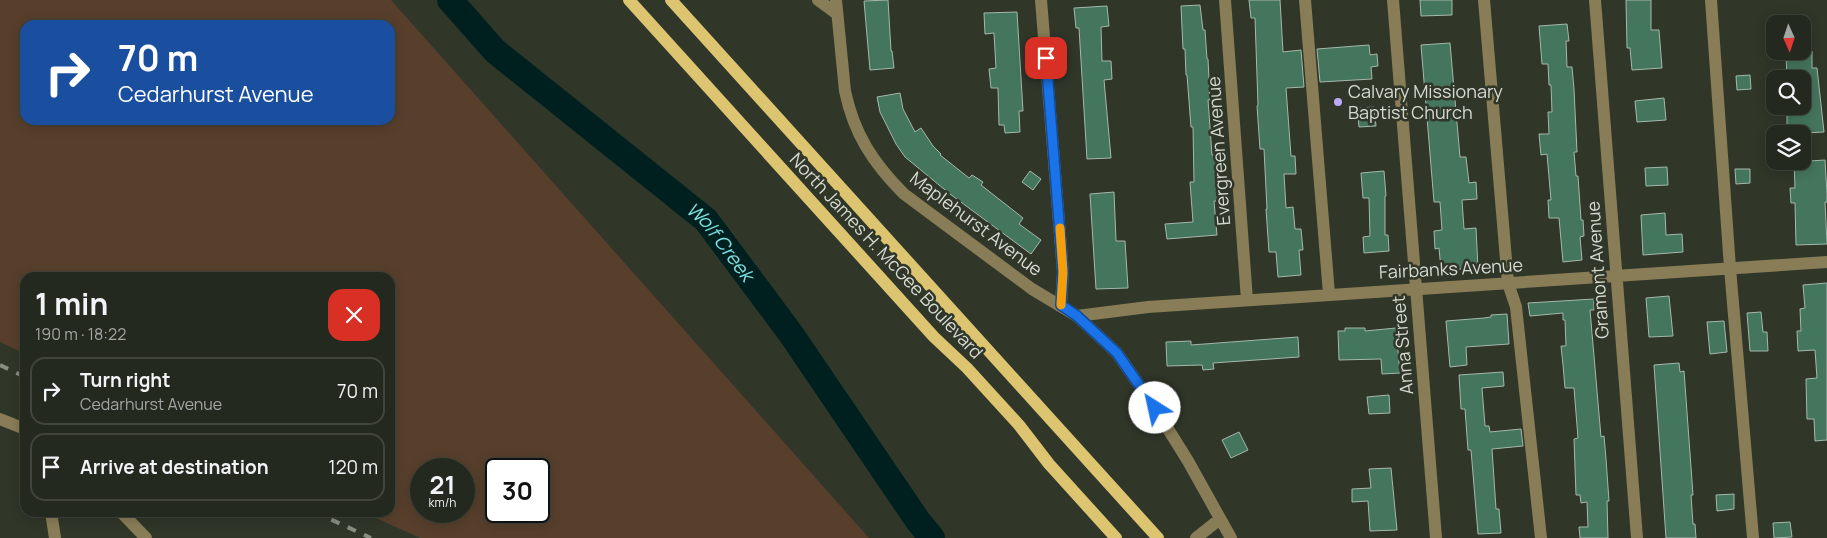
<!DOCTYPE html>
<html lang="en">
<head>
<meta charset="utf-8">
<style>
  :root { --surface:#24291f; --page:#2c3128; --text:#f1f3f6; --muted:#a3a6a4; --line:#41453d }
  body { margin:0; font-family:Manrope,sans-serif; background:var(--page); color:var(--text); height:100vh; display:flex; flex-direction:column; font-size:19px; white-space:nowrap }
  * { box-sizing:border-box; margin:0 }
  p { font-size:16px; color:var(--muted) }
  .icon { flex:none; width:28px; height:28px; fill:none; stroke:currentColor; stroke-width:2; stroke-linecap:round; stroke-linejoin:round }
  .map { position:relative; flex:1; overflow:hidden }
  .panel { position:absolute; left:20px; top:272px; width:375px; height:245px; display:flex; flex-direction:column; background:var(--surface); border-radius:15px; box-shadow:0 2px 12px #0003,0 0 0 1px var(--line) }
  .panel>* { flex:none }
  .guide { position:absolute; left:20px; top:20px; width:375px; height:105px; border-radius:15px; box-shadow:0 2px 12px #0003,0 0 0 1px var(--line); background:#1a4fa0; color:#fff; overflow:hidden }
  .needle { width:32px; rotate:177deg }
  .fabs { position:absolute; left:1766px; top:15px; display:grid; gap:10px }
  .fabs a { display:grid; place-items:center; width:45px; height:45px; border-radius:10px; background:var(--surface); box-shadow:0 2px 12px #0003,0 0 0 1px var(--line); font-size:25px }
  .speed { position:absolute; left:410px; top:458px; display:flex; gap:10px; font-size:25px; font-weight:700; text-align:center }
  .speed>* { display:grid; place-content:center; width:65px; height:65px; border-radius:50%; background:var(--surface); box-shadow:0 2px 12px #0003,0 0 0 1px var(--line); line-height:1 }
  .speed small { font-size:12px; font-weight:400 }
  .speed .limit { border:2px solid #111; border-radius:8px; background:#fff; color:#111 }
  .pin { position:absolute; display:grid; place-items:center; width:42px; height:42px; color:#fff; margin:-21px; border-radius:10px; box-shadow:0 2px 8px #0006 }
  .me { position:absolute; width:55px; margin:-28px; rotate:325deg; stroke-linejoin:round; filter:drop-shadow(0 0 4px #0008) }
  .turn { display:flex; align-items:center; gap:18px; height:105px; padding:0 15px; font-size:22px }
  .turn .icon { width:65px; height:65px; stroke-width:2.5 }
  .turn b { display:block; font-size:35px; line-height:42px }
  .round { display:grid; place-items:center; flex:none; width:52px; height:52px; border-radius:15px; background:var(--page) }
  .summary { display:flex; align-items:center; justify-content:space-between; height:85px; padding:0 15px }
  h1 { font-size:30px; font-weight:700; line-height:38px }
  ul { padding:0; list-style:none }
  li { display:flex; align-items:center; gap:15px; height:68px; margin:0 10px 8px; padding:0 5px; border:2px solid var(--line); border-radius:15px }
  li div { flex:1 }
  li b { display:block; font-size:19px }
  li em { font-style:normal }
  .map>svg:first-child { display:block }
  .green { fill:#573f2c; fill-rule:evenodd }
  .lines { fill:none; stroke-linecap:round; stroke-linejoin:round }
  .river { stroke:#002020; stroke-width:26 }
  .building { fill:#44755d; stroke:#a5b8ad }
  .minor { stroke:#887d56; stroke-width:12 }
  .major { stroke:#dcc471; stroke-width:12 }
  .rail { stroke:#898e83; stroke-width:4; stroke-dasharray:9 9; stroke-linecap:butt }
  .route-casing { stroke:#114b97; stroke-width:12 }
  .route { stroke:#1a73e8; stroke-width:9 }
  .slow { stroke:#f59e0b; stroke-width:9 }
  .poi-dot { fill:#bda9f5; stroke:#303729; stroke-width:2 }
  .labels { text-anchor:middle; stroke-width:5; stroke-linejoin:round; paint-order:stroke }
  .poi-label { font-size:18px; fill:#d6dad1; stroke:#303729; text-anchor:start }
  .street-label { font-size:18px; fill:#d6dad1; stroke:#303729 }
  .water-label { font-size:19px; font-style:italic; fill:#7ce3e2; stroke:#303729 }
</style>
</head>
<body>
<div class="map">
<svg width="1827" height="538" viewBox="0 0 1827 538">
  <rect width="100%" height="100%" fill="#303729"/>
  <path class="green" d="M0,0H391L869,538H420L365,513L390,512V278H25V354L0,342ZM25,25H390V120H25ZM421,469H464V511H421ZM496,469H539V511H496Z"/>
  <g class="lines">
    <path class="river" id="s1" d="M450,0L495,51L706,220L791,334L918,521L932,538"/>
  </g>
  <path class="building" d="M888,0L891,51H892L894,68L870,70L864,1Z
    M1249,0H1280L1283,52L1301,50L1304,87L1286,88L1291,156H1295L1296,174H1284L1286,208L1293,207L1295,229H1301L1303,250H1299L1301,275L1278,277L1276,252H1269L1266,209H1267L1264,149H1260L1257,106L1258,105L1255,18H1251Z
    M1420,0H1452V15L1421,16Z
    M1626,0H1651V30H1659L1662,68L1632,70L1630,48H1627Z
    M1200,5L1203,30H1205L1207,59H1208L1210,100H1208L1212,155H1217L1219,181V201H1214L1217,235L1167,239L1165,224L1193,222L1190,182H1194L1193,127H1191L1187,75H1186L1185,49H1183L1181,6Z
    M1107,6L1109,26L1101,27L1102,61H1111L1112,79L1104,80L1111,158L1087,159L1079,28H1076L1074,8Z
    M1017,12L1023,111H1019L1020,132L1005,133L1004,125H999L998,88H991L989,69L996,68L994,33L985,34L984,13Z
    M1567,24L1569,41H1566L1567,67H1572L1574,89L1577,152H1574L1576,176H1578L1581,220H1583L1584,236L1580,237L1582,260L1563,262L1559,218H1549L1548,200H1551L1547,154L1541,155L1539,134H1549L1548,112H1552L1551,85H1549L1548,64H1542L1539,26Z
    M1450,43L1460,157H1466L1469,183L1476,182L1477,199L1462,200L1464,229L1476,228L1478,268L1441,270L1439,248L1435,249L1434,231L1442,230L1440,202H1434L1421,45Z
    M1369,45L1370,55L1377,54L1378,66L1371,67L1372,79L1320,82L1317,49Z
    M1796,51H1812V68H1817L1824,132L1787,134V106H1802V79H1787L1786,55H1796Z
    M1750,75L1751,89L1737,90L1736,76Z
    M900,93L903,109L915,132L921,128L933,146L941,154L940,155L969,178L972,175L983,182L981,185L1023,218L1019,224L1041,240L1031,254L950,194L905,157L896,144L880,112L877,97Z
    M1664,98L1666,120L1637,122L1635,101Z
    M1374,107L1376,126L1359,127L1357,108Z
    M1825,160L1827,194V202H1825L1827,244L1796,245L1795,203H1791L1790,188H1795L1794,162Z
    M1667,167L1668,185L1646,186L1645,168Z
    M1735,169H1750V183L1736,184Z
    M1030,171L1041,179L1033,190L1022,182Z
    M1384,171L1386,196H1385V235H1388L1389,251L1364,253L1363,237L1370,236L1369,198H1363L1361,173Z
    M1114,192L1116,241H1125L1128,288L1096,289L1090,194Z
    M1665,213L1666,235L1682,234L1683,252L1643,255L1641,215Z
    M1827,283V440L1815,441L1814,419H1807L1806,379L1817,378L1815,350L1798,351L1797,331H1801L1800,309L1805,308L1803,285Z
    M1669,296L1673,336L1649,337L1646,298Z
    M1594,299V310H1590L1601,437L1604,436L1606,459L1609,501H1607L1608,538H1580L1579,527H1588L1587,502L1581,503L1580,495H1576L1574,439L1578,438L1574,388H1565L1563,365L1561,346H1566L1565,320H1563V313L1530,316L1528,303Z
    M1761,312L1763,332H1767L1768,351H1750L1747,313Z
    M1507,314L1509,344L1466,347L1467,365L1450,367L1446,321L1484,318L1491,317V315Z
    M1724,321L1727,352L1710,354L1707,322Z
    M1345,328H1365V331L1396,328L1400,373L1382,374L1381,359L1339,360L1338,331H1345Z
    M1298,337L1299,357L1213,363L1214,369L1203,370L1202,365L1167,366L1166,342L1191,341V345Z
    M1679,363L1680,372L1684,371L1693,495H1691L1693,524H1695L1696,538H1666L1654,365Z
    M1503,372L1504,386L1482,388L1485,426H1489L1490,432L1521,429L1523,446L1492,449L1496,509H1499L1501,533L1478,534L1471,450H1468L1465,409H1461L1459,375Z
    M1389,395L1390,413L1369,414L1367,397Z
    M1239,432L1248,450L1231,458L1222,440Z
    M1391,468L1397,530L1370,531L1368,501L1352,502V489L1371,488L1369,469Z
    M1734,494V509L1717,511L1716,495Z
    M1790,522L1792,537L1774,538L1773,523Z"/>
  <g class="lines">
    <path class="minor" d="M818,0L837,14
      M836,0L845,91C854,134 873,163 904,194L1032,289L1077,316L1117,353L1155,408L1188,461L1231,538
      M1041,0L1063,272L1061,305
      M1225,0L1247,300
      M1305,0L1329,294
      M1393,0L1436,538
      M1484,0L1508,283L1516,307L1541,538
      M1595,0L1637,538
      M1711,0L1730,268L1753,538
      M1077,316L1148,307L1827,262
      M0,419L25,429
      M51,512L55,538
      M121,512L146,538
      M1196,538L1220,519"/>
    <path class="major" d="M629,0L934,337L967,368L1019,425L1049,464L1116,538
      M671,0L1158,538"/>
    <path class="rail" d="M0,365L25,377
      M315,512L371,538"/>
  </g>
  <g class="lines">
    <g class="route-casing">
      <path id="route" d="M1046,58L1063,272L1061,305L1077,316L1117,353L1155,408"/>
    </g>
    <use href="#route" class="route"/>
    <path class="slow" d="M1060,228L1063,272L1061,305"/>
  </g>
  <circle class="poi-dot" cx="1338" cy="102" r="5"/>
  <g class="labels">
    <g class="poi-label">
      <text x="1348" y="98">Calvary Missionary<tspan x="1348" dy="21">Baptist Church</tspan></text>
    </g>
    <g class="street-label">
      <text transform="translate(1219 151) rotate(-94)" y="6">Evergreen Avenue</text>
      <text transform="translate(976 224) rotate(37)" y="6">Maplehurst Avenue</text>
      <text transform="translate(886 256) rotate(47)" y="6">North James H. McGee Boulevard</text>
      <text transform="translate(1451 269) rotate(-3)" y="6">Fairbanks Avenue</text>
      <text transform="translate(1598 270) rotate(-94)" y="6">Gramont Avenue</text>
      <text transform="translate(1403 345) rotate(-95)" y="6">Anna Street</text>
    </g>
    <g class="water-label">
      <text dy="7" stroke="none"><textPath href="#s1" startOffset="364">Wolf Creek</textPath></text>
    </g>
  </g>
</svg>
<div class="fabs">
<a><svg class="needle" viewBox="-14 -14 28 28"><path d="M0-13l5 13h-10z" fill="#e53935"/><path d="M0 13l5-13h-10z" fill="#a3a6a4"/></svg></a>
<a><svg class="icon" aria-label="search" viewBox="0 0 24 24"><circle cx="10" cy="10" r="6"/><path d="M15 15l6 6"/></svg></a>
<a><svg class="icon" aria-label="layers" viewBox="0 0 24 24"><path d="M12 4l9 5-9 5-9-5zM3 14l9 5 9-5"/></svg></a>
</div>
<div class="speed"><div>21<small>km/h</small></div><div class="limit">30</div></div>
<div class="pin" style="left:1046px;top:58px;background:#d93025"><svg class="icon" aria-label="arrive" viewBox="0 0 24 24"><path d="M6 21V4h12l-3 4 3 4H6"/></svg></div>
<svg class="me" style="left:1155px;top:408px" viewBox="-20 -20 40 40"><circle r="19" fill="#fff"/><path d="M0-13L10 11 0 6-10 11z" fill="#1a73e8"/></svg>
<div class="guide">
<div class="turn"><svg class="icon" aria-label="right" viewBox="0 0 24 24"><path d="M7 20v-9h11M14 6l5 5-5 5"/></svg><div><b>70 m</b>Cedarhurst Avenue</div></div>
</div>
<section class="panel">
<div class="summary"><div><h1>1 min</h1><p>190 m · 18:22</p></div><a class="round" style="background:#d93025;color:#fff"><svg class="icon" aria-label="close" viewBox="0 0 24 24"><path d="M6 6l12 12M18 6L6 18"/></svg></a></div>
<ul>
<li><svg class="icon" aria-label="right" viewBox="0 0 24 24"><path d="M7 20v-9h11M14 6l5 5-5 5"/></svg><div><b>Turn right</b><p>Cedarhurst Avenue</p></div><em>70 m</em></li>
<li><svg class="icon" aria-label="arrive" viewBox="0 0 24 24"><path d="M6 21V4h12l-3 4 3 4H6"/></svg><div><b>Arrive at destination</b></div><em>120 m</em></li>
</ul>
</section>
</div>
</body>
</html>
